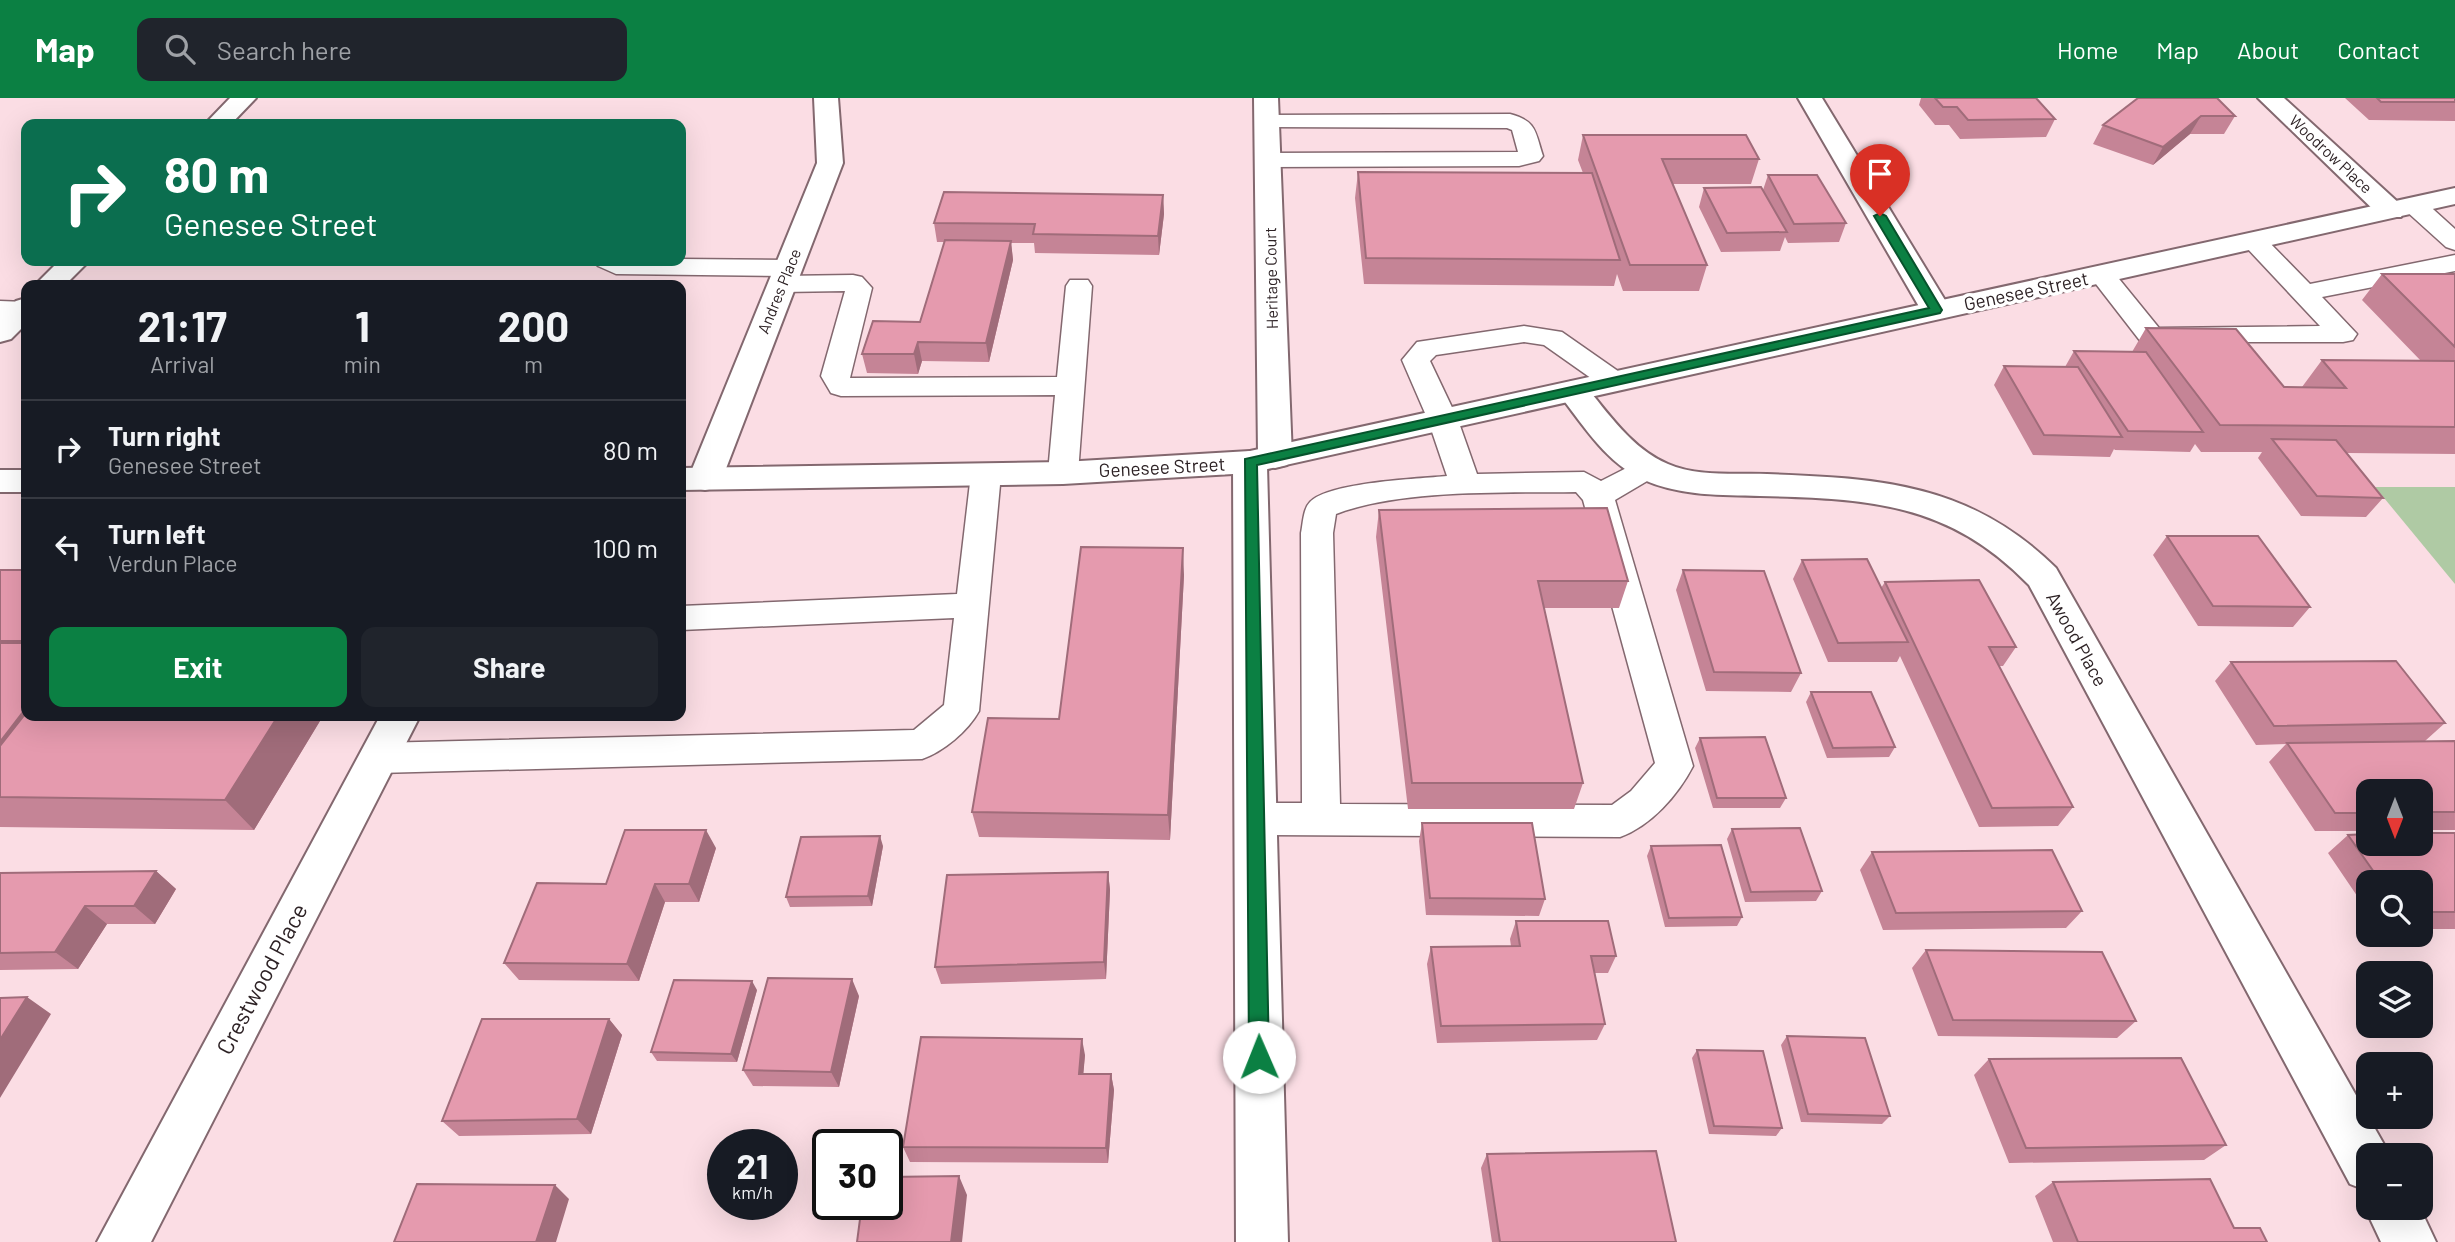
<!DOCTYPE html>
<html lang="en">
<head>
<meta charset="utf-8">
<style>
  :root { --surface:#171b24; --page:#20242c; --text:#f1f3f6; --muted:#9ea1a6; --line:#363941; --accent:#0b8043 }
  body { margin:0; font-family:Barlow,sans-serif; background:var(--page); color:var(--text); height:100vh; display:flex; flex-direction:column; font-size:26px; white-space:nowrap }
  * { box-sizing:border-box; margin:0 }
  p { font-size:23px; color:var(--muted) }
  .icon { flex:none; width:38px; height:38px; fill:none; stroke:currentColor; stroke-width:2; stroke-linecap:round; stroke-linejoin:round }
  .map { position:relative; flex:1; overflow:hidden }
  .panel { position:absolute; left:21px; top:182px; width:665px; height:441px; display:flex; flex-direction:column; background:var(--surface); border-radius:14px; box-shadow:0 7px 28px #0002 }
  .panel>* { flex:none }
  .hud { position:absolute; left:21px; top:21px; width:665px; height:147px; border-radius:14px; box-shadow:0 7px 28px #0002; background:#0b6e4f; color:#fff; overflow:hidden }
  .needle { width:46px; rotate:180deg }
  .buttons { position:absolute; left:2356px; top:681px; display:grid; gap:14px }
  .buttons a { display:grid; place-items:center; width:77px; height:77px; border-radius:14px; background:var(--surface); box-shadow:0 7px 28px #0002; font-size:35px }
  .speed { position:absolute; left:707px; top:1031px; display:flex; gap:14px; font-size:35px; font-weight:700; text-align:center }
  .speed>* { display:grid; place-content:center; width:91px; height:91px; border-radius:50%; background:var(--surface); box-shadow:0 7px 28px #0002; line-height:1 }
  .speed small { font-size:18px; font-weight:400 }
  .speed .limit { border:4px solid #111; border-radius:10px; background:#fff; color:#111 }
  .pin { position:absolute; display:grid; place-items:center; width:60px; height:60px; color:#fff; margin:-72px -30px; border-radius:50% 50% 50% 0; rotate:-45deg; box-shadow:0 0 7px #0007 }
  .pin .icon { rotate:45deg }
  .me { position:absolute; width:77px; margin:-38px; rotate:359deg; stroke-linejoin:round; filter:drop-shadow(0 0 5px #0008) }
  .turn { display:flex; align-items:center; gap:24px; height:147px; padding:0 28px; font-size:32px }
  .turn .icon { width:91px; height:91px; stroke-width:2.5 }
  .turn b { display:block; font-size:49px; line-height:60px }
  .eta { display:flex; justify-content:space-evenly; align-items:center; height:119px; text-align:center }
  .eta b { font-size:42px; font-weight:700; line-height:49px }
  .action { display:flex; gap:14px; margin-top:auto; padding:14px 28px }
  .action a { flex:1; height:80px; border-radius:14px; background:var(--accent); color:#fff; font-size:28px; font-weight:700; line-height:80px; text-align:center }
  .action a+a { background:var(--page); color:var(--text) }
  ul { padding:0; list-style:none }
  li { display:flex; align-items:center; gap:21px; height:98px; padding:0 28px; border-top:2px solid var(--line) }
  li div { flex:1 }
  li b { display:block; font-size:26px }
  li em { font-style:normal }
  header { display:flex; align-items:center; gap:42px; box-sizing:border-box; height:98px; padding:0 35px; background:var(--accent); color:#fff }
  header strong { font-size:33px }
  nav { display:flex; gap:38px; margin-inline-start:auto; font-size:24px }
  .search { width:490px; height:63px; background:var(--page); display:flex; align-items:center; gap:18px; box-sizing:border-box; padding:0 24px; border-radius:14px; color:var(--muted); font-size:26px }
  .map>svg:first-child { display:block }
  .green { fill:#afcaa4 }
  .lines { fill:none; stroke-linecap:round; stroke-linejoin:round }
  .service-casing { stroke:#83686f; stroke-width:3 }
  .minor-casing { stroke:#83686f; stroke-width:4 }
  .secondary-casing { stroke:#83686f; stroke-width:4 }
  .service { fill:#fff; fill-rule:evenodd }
  .minor { fill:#fff; fill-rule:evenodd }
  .secondary { fill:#fff; fill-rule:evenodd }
  .wall { fill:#c58496 }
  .shaded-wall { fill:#a06c7a }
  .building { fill:#e59aae; stroke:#a06c7a; stroke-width:2 }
  .route { fill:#0b8043; stroke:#07532c; stroke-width:2 }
  .labels { text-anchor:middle; stroke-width:7; stroke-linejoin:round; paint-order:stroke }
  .far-street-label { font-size:16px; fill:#2d2225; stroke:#fff }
  .street-label { font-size:19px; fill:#2d2225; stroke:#fff }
  .near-street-label { font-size:23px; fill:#2d2225; stroke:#fff }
</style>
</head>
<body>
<header>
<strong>Map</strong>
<div class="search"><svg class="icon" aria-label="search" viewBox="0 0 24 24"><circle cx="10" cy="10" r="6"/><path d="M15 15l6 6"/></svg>Search here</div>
<nav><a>Home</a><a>Map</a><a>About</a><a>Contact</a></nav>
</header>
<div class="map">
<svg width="2455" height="1144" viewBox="0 0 2455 1144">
  <rect width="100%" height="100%" fill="#fbdde4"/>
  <path class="green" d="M2375,389H2455V486Z"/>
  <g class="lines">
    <g class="service-casing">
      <path id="service" d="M1510,16C1537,23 1535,34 1543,58L1539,63L1519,68L1268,69L1260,67L1256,62L1260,57L1268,55L1518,54L1512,32L1507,30L1259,29L1256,24L1267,17Z
        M2414,100L2423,102L2455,131V152L2446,149L2405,112L2402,107L2405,102Z
        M2255,136L2264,139L2310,186L2455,157V173L2322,199L2357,236L2353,242L2343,244H2141L2089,177L2093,171H2111L2159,230L2320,228L2246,149L2242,144L2246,139Z
        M681,161L788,162L797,165L801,170L797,175L788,178L616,176L598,168L594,163Z
        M853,177L862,179L872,190L850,280L1057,279L1066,188L1070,182H1088L1092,188L1078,375L1074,382L1063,385L1052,382L1048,375L1055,297L841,298L831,295L821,278L845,193L782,194L773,192L769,186L773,180L782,178Z
        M0,203L26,204V218L0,219Z
        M1524,228L1562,234L1625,278L1629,284L1625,290L1615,293L1605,290L1544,247L1524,244L1436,257L1430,263L1458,322L1477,376L1584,374L1601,383L1648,359L1659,362L1663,369L1659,376L1615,402L1693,668C1678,697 1651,728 1620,739L1256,737L1242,732L1237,721L1242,710L1256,705H1302L1301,435C1303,426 1303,411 1310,404C1329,384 1418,381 1447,378L1428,322L1402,262L1417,244ZM1576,394L1583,402L1655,665L1631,693L1612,707L1340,706L1333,435L1336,416C1401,391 1506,395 1576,394Z
        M986,366L997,369L1001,376L979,613C968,633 943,654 922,661L378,675L365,670L359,660L365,650L378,645L914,632L944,607L954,520L681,532V508L957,496L971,376L975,369Z"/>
    </g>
    <g class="minor-casing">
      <path id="minor" d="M230,0H256L231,26H205Z
        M814,0H838L843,65L722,381L717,389L705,392L693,389L688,381L817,65Z
        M1254,0H1278L1292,359L1287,367L1275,370L1267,368L1288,1144H1236L1233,364L1238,356L1250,353L1258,355Z
        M1798,0H1822L1951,212L1946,218L1936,221L1926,218L1921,212Z
        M2258,0H2284L2401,107L2404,113L2401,119H2381Z
        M59,163H89L65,187H35Z
        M26,200V226L11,241L0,244V218L16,203Z
        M1573,283L1584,286C1608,315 1632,351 1668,366C1697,379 1736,375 1767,376C1881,380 1971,386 2056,470L2386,1050L2389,1057H2368V1093L2350,1086L2029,487C1948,404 1870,401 1760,398C1721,397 1680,398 1644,382C1608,366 1585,330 1562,300L1557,293L1562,286Z
        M380,618H420L151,1144H97Z
        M2368,1103V1110H2420L2436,1144H2381L2365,1110Z"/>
    </g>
    <g class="secondary-casing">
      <path id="secondary" d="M2455,90V106L1250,375L1063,386L681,392V370L1063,364L1250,353Z
        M0,372H26V394H0Z"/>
    </g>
    <use href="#service" class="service"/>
    <use href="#minor" class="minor"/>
    <use href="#secondary" class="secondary"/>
  </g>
  <path class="wall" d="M1921,0H2036L2055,21L2046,39L1960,41L1949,27H1935L1919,7Z
    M2138,0L2235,18L2224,36H2190L2153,67L2093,46L2103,27Z
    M2345,0H2455V23L2369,22Z
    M1583,37L1759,61L1751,86H1672L1707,167L1699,193H1623L1617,176L1614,188L1364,186L1355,100L1358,74L1583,75L1578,62Z
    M1768,77L1846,125L1839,144L1788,145L1785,139L1780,153L1721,154L1699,109L1704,90L1763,92Z
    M1163,97L1164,116L1159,157L1035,155L1034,145H1011L1013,162L989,264L922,263L918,276L867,275L862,256L920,224L944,144H937L934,125Z
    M2382,176H2455V356L2347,355L2383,400L2366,419L2301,418L2258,360L2262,354H2201L2195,346L2190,354L2115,352L2114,351L2110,359L2033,357L1994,287L2004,268L2065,269L2074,253L2132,254L2146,230L2284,289H2302L2322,262L2421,263L2362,202Z
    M1379,412L1628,483L1619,510H1544L1583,685L1574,711H1408L1376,439Z
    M2167,438L2310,509L2293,529L2198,528L2153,457Z
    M1802,462L1881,490L1885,484L2016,549L2003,568H1999L2073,709L2058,728L1979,729L1900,558L1897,564H1828L1793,481Z
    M0,472H26V618H323L254,732L0,729Z
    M1683,472L1801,575L1791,594L1706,593L1676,492Z
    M1184,477L1170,742L979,739L972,714L1059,621Z
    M2231,564L2445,625L2425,643H2455V732H2420V693H2368V733H2315L2269,664L2286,646L2256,647L2215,583Z
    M1811,594L1895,649L1889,659L1827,660L1806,604Z
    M1700,640L1786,700L1780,710H1713L1695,650Z
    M1422,725L1545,801L1539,818L1426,817L1419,743Z
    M1732,731L1822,793L1816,803L1745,804L1727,741Z
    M2455,735V831H2420V784H2368V814L2328,755L2348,737Z
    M883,748L872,808L790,809L786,799Z
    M1651,748L1742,819L1737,828L1665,829L1647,758Z
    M716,750L699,804H665L639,883L519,882L504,865L606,786Z
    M1872,754L2082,813L2066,830L1883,832L1860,772Z
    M156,773L176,791L155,826H107L78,871L0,872V775Z
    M1108,774L1110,792L1106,881L941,886L935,869Z
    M1516,823L1616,858L1608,875H1594L1605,926L1597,942L1437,945L1427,866L1431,849L1511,848L1510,841Z
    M1926,852L2136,923L2117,940L1938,938L1912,870Z
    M757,892L737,964L657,963L651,954Z
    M859,898L839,989L753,988L743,972Z
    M609,921L622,937L591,1036L459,1038L442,1023Z
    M1787,938L1890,1018L1882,1026L1801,1024L1781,947Z
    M1697,952L1782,1030L1776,1038L1709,1036L1692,960Z
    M1085,957L1083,976H1111L1114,992L1108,1065L910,1064L903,1049Z
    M1989,961L2226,1047L2204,1062L2009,1065L1974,977Z
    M1487,1056L1676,1144H1492L1481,1070Z
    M2053,1084L2234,1130L2267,1144H2053L2035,1098Z"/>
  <path class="shaded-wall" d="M2201,18L2190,36L2153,67L2163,49Z
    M1163,97L1164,116L1159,157L1158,138Z
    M1011,143L1013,162L989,264L986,245Z
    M918,244L922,263L918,276L914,256Z
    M1183,450L1184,477L1170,742L1168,717Z
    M26,610V618L0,699V644Z
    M278,618H323L254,732L225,702Z
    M706,732L716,750L699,804L689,786Z
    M880,738L883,748L872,808L868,798Z
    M156,773L176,791L155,826L134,808Z
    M1108,774L1110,792L1106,881L1104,864Z
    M655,786L665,804L639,883L627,866Z
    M85,808L107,826L78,871L55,854Z
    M852,881L859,898L839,989L831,974Z
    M752,883L757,892L737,964L731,956Z
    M27,899L51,916L0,1000V942Z
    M609,921L622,937L591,1036L577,1021Z
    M1082,941L1085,957L1082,992L1079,976Z
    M1111,976L1114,992L1108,1065L1106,1050Z
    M959,1078L967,1097L962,1144H951Z
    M555,1087L569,1101L556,1144H536Z"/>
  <path class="building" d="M1935,0H2036L2055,21L1968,22L1957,9H1943Z
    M2138,0H2217L2235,18H2201L2163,49L2103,27Z
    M2377,0H2455V4H2381Z
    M1583,37H1746L1759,61H1662L1707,167H1630Z
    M1358,74L1592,75L1620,162L1366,160Z
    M1768,77H1817L1846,125L1794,126Z
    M1761,89L1787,134L1727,135L1704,90Z
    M944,94L1163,97L1158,138L1033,136L1035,126L934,125Z
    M945,142L1011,143L986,245L918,244L914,256H862L873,223L920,224Z
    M2382,176H2455V249Z
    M2146,230L2236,231L2284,289L2346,290L2322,262L2455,263V329L2220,327Z
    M2074,253L2146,254L2203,334L2128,333Z
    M2004,268L2078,269L2122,339L2044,337Z
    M2272,341L2336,342L2383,400L2317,398Z
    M1607,410L1628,483H1538L1583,685H1412L1379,412Z
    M2167,438H2258L2310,509L2213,508Z
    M1081,449L1183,450L1168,717L972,714L988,620L1059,621Z
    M1867,461L1908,544L1838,545L1802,462Z
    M0,472H26V543H0Z
    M1683,472L1764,473L1801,575L1714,574Z
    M1979,482L2016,549H1989L2073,709L1992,710L1885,484Z
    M0,545H26V610L0,644Z
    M2396,563L2445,625L2274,628L2231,564Z
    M1811,594H1871L1895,649L1833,650Z
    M26,615V618H278L225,702L0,699V648Z
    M1765,639L1786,700H1717L1700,640Z
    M2455,643V714H2420V693H2368V715H2335L2287,645Z
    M1422,725H1532L1545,801L1430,800Z
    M1800,730L1822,793L1751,794L1732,731Z
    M625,732H706L689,786H655L627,866L504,865L537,785L606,786Z
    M2420,735H2455V814H2420V784H2381L2348,737L2368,736V746H2420Z
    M880,738L868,798L786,799L801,739Z
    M1721,747L1742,819L1669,820L1651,748Z
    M2052,752L2082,813L1896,815L1872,754Z
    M156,773L134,808H85L55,854L0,855V775Z
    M1108,774L1104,864L935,869L947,777Z
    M1516,823H1608L1616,858H1591L1605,926L1441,928L1431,849L1520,848Z
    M1926,852L2102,854L2136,923L1953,922Z
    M768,880L852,881L831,974L743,972Z
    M674,882L752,883L731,956L651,954Z
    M27,899L0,942V900Z
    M482,921H609L577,1021L442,1023Z
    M1787,938L1865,940L1890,1018L1808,1016Z
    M921,939L1082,941L1079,976H1111L1106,1050L903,1049Z
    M1697,952L1763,953L1782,1030L1714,1028Z
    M2181,960L2226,1047L2026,1050L1989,961Z
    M1656,1053L1676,1144H1500L1487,1056Z
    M959,1078L951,1144H857L862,1106H887V1079Z
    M2210,1081L2234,1130H2260L2267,1144H2078L2053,1084Z
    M417,1086L555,1087L536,1144H394Z"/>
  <path class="route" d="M1880,115L1886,118L1942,212L1940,215L1257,367L1269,959L1266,966L1259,968L1252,966L1249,959L1245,361L1929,210L1874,118Z"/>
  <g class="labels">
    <g class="far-street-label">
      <text transform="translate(2331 56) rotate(43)" y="6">Woodrow Place</text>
      <text transform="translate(1271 180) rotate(-91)" y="6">Heritage Court</text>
      <text transform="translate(779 193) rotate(-68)" y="6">Andres Place</text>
    </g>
    <g class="street-label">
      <text transform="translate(2026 193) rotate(-12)" y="7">Genesee Street</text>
      <text transform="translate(1162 369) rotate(-3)" y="7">Genesee Street</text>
      <text transform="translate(2077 541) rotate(61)" y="7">Awood Place</text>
    </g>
    <g class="near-street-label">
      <text transform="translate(262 881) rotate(-62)" y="8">Crestwood Place</text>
    </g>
  </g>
</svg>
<div class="buttons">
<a><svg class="needle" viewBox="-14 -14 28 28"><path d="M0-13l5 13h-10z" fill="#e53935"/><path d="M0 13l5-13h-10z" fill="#9ea1a6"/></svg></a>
<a><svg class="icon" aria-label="search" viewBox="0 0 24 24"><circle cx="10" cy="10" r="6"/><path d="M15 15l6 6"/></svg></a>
<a><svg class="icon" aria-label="layers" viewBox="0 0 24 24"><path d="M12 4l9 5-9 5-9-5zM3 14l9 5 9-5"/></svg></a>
<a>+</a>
<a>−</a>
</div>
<div class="speed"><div>21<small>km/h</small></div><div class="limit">30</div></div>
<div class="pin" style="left:1880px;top:118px;background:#d93025"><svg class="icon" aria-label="arrive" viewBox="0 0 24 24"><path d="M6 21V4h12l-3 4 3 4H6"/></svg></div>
<svg class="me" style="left:1259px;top:959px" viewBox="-20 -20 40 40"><circle r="19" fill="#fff"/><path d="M0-13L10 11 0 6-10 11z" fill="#0b8043"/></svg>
<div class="hud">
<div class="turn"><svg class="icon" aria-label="right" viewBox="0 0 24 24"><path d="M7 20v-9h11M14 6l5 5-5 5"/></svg><div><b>80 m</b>Genesee Street</div></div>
</div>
<section class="panel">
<div class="eta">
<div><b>21:17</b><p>Arrival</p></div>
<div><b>1</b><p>min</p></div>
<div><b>200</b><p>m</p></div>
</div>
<ul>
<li><svg class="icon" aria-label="right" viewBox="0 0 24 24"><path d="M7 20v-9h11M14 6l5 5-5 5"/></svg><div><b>Turn right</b><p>Genesee Street</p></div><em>80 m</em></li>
<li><svg class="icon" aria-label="left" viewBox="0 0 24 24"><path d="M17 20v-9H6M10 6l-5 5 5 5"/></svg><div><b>Turn left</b><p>Verdun Place</p></div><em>100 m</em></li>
</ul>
<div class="action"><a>Exit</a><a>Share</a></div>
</section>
</div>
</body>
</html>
